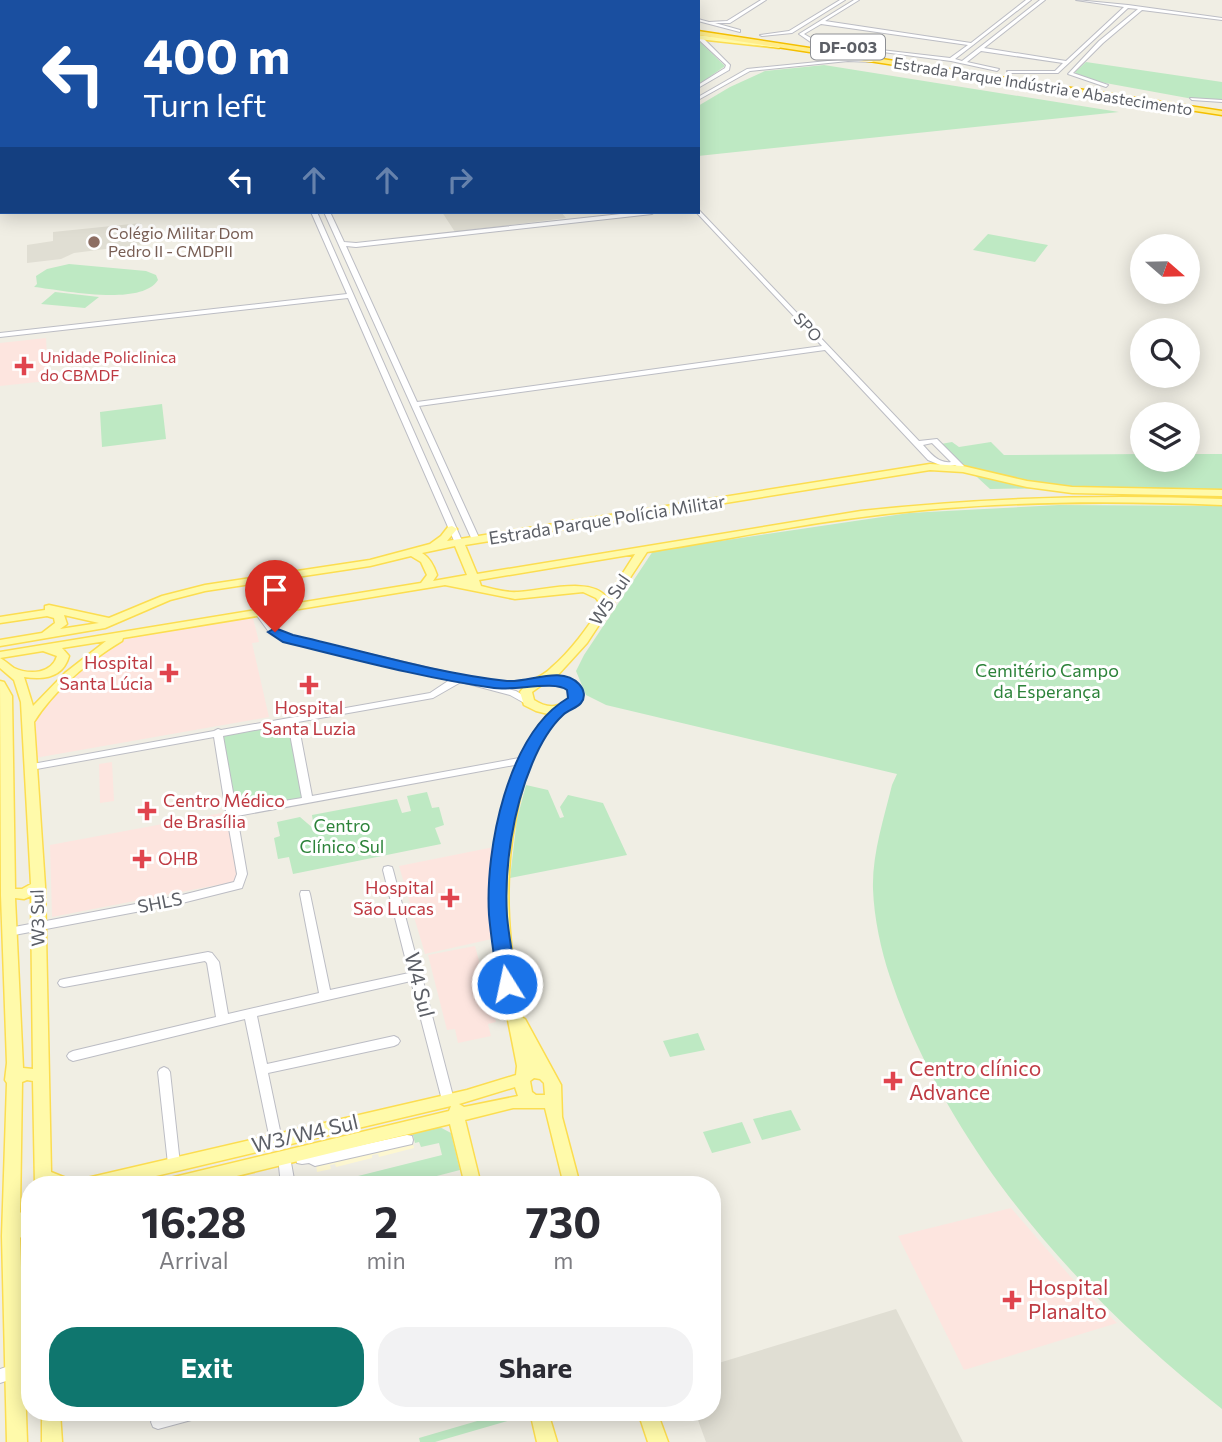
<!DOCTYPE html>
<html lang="en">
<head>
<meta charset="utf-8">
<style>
  :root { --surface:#fff; --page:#f2f2f3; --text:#2b2b33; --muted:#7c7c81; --accent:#0f766e }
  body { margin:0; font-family:Commissioner,sans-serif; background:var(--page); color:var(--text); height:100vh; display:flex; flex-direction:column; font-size:26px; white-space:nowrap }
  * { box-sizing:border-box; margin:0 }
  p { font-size:23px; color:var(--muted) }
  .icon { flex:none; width:38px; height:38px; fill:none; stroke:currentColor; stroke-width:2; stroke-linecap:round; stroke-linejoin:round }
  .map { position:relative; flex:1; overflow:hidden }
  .drawer { position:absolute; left:21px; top:1176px; width:700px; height:245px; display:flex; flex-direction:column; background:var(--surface); border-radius:28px; box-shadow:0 4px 18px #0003 }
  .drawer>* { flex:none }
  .top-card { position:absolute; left:0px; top:0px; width:700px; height:214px; box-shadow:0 4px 18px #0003; background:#1a4fa0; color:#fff; overflow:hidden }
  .needle { width:46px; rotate:110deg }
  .buttons { position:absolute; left:1130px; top:234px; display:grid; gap:14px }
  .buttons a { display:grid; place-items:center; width:70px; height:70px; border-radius:50%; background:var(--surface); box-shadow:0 4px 18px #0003; font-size:35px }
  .pin { position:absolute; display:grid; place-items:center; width:60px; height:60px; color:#fff; margin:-72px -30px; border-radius:50% 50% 50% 0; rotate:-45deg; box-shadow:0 0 7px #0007 }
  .pin .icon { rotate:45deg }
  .me { position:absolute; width:77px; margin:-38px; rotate:350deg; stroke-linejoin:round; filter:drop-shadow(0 0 5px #0008) }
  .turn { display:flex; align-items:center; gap:24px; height:147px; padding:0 28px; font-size:32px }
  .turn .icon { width:91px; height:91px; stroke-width:2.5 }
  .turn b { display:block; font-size:49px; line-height:60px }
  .lanes { display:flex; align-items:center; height:66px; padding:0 28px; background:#0003; justify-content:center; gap:35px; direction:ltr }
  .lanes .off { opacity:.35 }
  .eta { display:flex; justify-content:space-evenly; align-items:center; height:119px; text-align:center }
  .eta b { font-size:42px; font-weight:700; line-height:49px }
  .cta { display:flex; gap:14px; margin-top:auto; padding:14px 28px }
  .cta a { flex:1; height:80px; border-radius:28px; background:var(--accent); color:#fff; font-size:28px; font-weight:700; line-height:80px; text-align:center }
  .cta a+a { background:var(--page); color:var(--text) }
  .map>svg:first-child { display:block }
  .education { fill:#e0ded3 }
  .medical { fill:#fde5df }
  .green { fill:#bee9c3 }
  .sand { fill:#fdf7d1 }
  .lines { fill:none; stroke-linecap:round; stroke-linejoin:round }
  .minor-casing { stroke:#bcbdc4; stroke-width:2 }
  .major-casing { stroke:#fcdd50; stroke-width:3 }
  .highway-casing { stroke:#f4bf00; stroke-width:3 }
  .minor { fill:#fff; fill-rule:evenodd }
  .major { fill:#fffaaa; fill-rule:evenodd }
  .highway { fill:#ffed8c; fill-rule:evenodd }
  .rail-casing { stroke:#b7b8b9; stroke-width:2.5 }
  .rail { stroke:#fff; stroke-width:2; stroke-dasharray:2.5; stroke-linecap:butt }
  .route { fill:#1a73e8; stroke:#114b97; stroke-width:2 }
  .education-dot { fill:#8d6e63; stroke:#fff; stroke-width:2.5 }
  .health-dot { fill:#e0444e; stroke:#fff; stroke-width:2.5 }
  .labels { text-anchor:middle; stroke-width:6; stroke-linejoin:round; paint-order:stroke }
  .shield { fill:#fff; stroke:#8d8f94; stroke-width:2 }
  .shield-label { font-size:16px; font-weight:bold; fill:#5c5f66 }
  .far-street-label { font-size:16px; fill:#5c5f66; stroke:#fff }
  .far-education-label { font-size:16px; fill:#785e54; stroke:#fff; text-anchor:start }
  .far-health-label { font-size:16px; fill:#be3a42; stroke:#fff; text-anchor:start }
  .street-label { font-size:18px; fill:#5c5f66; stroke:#fff }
  .health-label { font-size:18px; fill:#be3a42; stroke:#fff; text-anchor:end }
  .park-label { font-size:18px; fill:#2d833a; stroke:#fff }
  .near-street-label { font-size:21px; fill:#5c5f66; stroke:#fff }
  .near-health-label { font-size:21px; fill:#be3a42; stroke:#fff; text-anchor:start }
</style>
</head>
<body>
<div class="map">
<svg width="1222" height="1442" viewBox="0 0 1222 1442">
  <rect width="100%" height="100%" fill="#f0eee4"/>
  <path class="education" d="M442,212H561L566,218L455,232Z
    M141,223L145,244L74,253L61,259L27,263V245L53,241V232Z
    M896,1309L963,1442H706L695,1412H712V1365Z"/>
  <path class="medical" d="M46,338L48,374L57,373V380L0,386V343Z
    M253,618L259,642L252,643L269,717L35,758V720L39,712L58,691L114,644L140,634Z
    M112,762L114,801L100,803L99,764Z
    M227,812L238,881L52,917L50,845Z
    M494,847L491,876L496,938L425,954L399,866Z
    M475,946L496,1022L488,1024L491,1036L458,1043L455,1029L447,1030L428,955Z
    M1011,1208L1070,1276L1117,1323L964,1370L898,1236Z"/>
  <path class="green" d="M698,40L725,66L698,85Z
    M1086,62L1222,82V100L1193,99L1078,78L1075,72Z
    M824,65L1119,112L698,156V106L730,87L765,71Z
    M988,234L1048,245L1035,262L973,250Z
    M69,264L146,271L156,275L158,280C141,307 62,290 34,287L37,284L36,276L47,269Z
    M55,292L99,297L85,308L41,304Z
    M162,404L166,439L102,447L100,412Z
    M952,442L959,447L991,442L1004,455L1143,454V460H1188V454H1222V492L1130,487L990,489L941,444Z
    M1059,505L1222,506V1409C1079,1296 949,1152 890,977C881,950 874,918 873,889C872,854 884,818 892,785L897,774L606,705L586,695L576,671L584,655L653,551L909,513Z
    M285,722L293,729L307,799L230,814L218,732Z
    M526,785L548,790L560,818L564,817L560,807L568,795L603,803L627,855L510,878L517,819Z
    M427,792L432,808L439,807L444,825L435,828L441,844L293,874L289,857L278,859L274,838L280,836L277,822L300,817L314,829L312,815L397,799L402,813L411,811L407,796Z
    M698,1033L705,1050L670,1057L663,1041Z
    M791,1110L801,1130L762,1140L753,1119Z
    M742,1122L751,1143L712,1153L703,1132Z
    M436,1125L451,1133L460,1170L402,1185H322L442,1155L439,1143L421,1147L419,1142L415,1143L411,1128Z
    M508,1412H524L525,1416L435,1442H420L419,1438Z"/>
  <path class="sand" d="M411,1135L414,1148L379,1157L378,1154L372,1155V1158L336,1167L335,1164L330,1165L331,1169L317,1172L315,1157Z"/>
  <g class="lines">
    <g class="minor-casing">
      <path id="minor" d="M389,0H394L392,2H386Z
        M761,0H766L730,23H715L740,30V32L698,21V19L709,22L727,21Z
        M840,0H845L792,33L762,36L760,35L789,31Z
        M854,0H859L825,21L971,43L1026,0H1031L955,59L962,61L1040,0H1045L984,48L1066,61L1124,7L1076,0L1128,5L1222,18V20L1142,10L1103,43L1073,73L1108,85L1106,87L1068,74L1099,41L1138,9L1128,8L1058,73H1009L1007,71H1055L1063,63L981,51L967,62L999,69L997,71L951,61L853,48L855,47L950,58L968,45L821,24L804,34L816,41V43H812L799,34Z
        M0,10H2V12H0Z
        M0,23H2V26H0Z
        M698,36H701L730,65L729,70L698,88V85L725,68L726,65L698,39Z
        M848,59L874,61L872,62L848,61L750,71L698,100V97L747,69Z
        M1190,98L1222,100V102L1192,100Z
        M0,139L2,140V144L0,143Z
        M0,202H2V206H0Z
        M698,209L919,441L937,439L964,466L960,468L955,465L945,467L928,460L825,350L419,406L480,540L476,542H473L324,212H330L344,242L356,243L639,212H655L652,214L356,247L346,246L417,402L822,346L696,212H698ZM932,443L951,462C939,464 930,453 923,445Z
        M311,212H317L463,543L462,545H459L455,543L348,298L0,337V333L347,294Z
        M259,610L262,611L275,628L292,636L460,675L496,685L497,683L500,682L533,681L538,684L533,687L504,688L516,691L531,700L533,702L528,705L510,695L461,682L433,698L292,723L300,733L312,796L525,757L530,760L525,763L237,816L247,874L242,888L178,904L9,936L5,935L3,932L5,929L9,928L178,896L234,882L237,874L227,817L225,814L226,812L214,737L31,770L27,769L26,767L27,765L214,731L218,729L221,730L430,693L451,679L286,640L269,632L255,613ZM282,725L290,734L302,798L236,809L223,736Z
        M388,866L392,867L393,870L420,972L423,975L422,977L454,1100L452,1104L448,1105L444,1104L442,1100L411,981L257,1016L267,1064L394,1036L398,1038L400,1041L398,1044L394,1046L268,1073L282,1140L281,1144L276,1145L271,1144L270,1140L245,1019L73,1061L69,1059L67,1056L69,1053L73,1051L216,1017L207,963L205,961L64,987L60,986L58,983L60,980L64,979L208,952L212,953L219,962L228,1014L319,993L300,894L301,891H309L310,894L330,990L409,973L383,870L384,867Z
        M164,1067L168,1069L170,1072L180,1164L179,1168L174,1169L169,1168L168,1164L158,1072L160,1069Z
        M407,1135L412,1136L413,1140L412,1144L315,1166L309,1163L302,1164L297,1163L296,1159L297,1155L311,1152L317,1155Z
        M284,1152L289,1153L290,1157L295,1185H281L278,1157L279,1153Z
        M30,1359V1373L0,1383V1369Z
        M168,1412H202L200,1417L195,1419L158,1429L153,1427L151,1422L153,1417Z"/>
    </g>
    <g class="major-casing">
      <path id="major" d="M698,35L779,44L782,46L779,48L698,39Z
        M930,464L963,466L1027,481L1072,487L1222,490V496L1072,493L1027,487L963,472L930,470L465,545L477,574L861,511C981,498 1101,494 1222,499V505C1102,500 981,501 862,517C790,526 718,541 647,552L587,643L556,677L576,682L583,694C578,704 573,706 564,712C555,718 546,731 541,741C528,764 521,790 516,817C502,885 509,950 523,1018L525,1019L561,1085L562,1117L580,1185H564L545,1108H513L465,1120L481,1185H465L450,1124L200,1185H162L164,1180L170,1178L449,1111L451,1106L118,1185H79L81,1180L87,1178L467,1090L516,1075L517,1066C507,1013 494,960 493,906C492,874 497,842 504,810C511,775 524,741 548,714L536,711L524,705L520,692C528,680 541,678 551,668C571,651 587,628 602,606L596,598L583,592L515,599L445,585L123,638L122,641C89,661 55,689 34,722L45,886L51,1172L71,1180L73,1185H35L33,1081L27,1080L22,1082L20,1213L24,1209L30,1207V1226L20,1238L27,1442H7L2,1236L7,1083L5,1080L7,1063L1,895L0,681L4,682L12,696L15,889H22L31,884L21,702L14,680L0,668V658C6,661 9,665 14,668C29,675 52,674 57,656L43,651L0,658V652L421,583L427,575L421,562L411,556L370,566L205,591L170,600L105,628L0,646V640L42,633L55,623L54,618L47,616L0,623V617L45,610V606L49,605L109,618L162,596L205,585L370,560L430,544L441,536L448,527L452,526L457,529L447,541ZM455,546L467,575L433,581L437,575C434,566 430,558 422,553ZM635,554L607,598C592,576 542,591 518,592C506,593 493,589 481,586L479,580ZM64,615L99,623L60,629L67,624ZM106,641L65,673L33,706L24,677C43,680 63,678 69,656L62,648ZM543,684C554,683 566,682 571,694C563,709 547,709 534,700L532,692ZM31,896L33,1069L23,1068L15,898L24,899ZM534,1078L540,1079L544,1083L545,1095H536L532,1092L530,1081ZM515,1087L518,1096L464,1107L459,1104Z
        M42,1412H60L62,1442H42Z
        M530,1412H548L557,1442H537Z
        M638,1412H657L668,1442H648Z"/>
    </g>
    <g class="highway-casing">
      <path id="highway" d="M72,0H82L69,2Z
        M0,18H2V22H0Z
        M698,31L1222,111V115L698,35Z"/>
    </g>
    <use href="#minor" class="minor"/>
    <use href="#major" class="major"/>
    <use href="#highway" class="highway"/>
    <g class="rail-casing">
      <path id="rail" d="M602,2L605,0"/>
    </g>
    <use href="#rail" class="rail"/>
  </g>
  <path class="route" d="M275,628L293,635C364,651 435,673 507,681C529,683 561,665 579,684C584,689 586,697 581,703C577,708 568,710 563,715C550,727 539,747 532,764C513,809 504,867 507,916C509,939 514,962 517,984L514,989H501L498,984C495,962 491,938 489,915C485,850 507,734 568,698L567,690C555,680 514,691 494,688C423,678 353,659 283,642L268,632Z"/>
  <circle class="education-dot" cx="94" cy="242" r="7"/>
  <g class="health-dot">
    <path d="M20.5 355.5h7v7h7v7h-7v7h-7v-7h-7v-7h7z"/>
    <path d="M165.5 662.5h7v7h7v7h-7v7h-7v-7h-7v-7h7z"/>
    <path d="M305.5 674.5h7v7h7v7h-7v7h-7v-7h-7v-7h7z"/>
    <path d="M143.5 800.5h7v7h7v7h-7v7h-7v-7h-7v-7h7z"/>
    <path d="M138.5 848.5h7v7h7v7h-7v7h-7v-7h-7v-7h7z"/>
    <path d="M446.5 887.5h7v7h7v7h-7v7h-7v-7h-7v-7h7z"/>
    <path d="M889.5 1070.5h7v7h7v7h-7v7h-7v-7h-7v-7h7z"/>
    <path d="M1008.5 1289.5h7v7h7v7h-7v7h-7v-7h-7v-7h7z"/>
  </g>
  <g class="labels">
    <rect class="shield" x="811" y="34.5" width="74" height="25" rx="5"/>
    <g class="shield-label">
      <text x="848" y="53">DF-003</text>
    </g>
    <g class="far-street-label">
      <text transform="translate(1043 86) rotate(9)" y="6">Estrada Parque Indústria e Abastecimento</text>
      <text transform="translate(808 327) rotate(47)" y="6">SPO</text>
    </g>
    <g class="far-education-label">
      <text x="108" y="239">Colégio Militar Dom<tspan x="108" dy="18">Pedro II - CMDPII</tspan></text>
    </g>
    <g class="far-health-label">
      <text x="40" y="363">Unidade Policlinica<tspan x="40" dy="18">do CBMDF</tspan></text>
    </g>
    <g class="street-label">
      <text transform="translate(607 520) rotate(-9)" y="6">Estrada Parque Polícia Militar</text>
      <text transform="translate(610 600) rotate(-56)" y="6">W5 Sul</text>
      <text transform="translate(160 903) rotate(-11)" y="6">SHLS</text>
      <text transform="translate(38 918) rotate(-91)" y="6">W3 Sul</text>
    </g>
    <g class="health-label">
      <text x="153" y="669">Hospital<tspan x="153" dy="21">Santa Lúcia</tspan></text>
      <text x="309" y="714" text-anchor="middle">Hospital<tspan x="309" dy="21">Santa Luzia</tspan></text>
      <text x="163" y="807" text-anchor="start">Centro Médico<tspan x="163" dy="21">de Brasília</tspan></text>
      <text x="158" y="865" text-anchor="start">OHB</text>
      <text x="434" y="894">Hospital<tspan x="434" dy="21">São Lucas</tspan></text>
    </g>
    <g class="park-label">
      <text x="1047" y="677">Cemitério Campo<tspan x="1047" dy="21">da Esperança</tspan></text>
      <text x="342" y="832">Centro<tspan x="342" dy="21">Clínico Sul</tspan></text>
    </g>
    <g class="near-street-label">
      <text transform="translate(419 985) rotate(76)" y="7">W4 Sul</text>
      <text transform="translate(305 1134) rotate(-13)" y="7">W3/W4 Sul</text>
    </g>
    <g class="near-health-label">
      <text x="909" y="1076">Centro clínico<tspan x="909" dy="24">Advance</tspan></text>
      <text x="1028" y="1295">Hospital<tspan x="1028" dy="24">Planalto</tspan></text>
    </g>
  </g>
</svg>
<div class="buttons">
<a><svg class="needle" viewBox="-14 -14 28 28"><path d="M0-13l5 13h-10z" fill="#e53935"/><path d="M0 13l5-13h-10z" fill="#7c7c81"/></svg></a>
<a><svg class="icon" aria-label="search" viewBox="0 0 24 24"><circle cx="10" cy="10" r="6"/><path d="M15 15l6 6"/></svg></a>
<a><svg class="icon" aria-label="layers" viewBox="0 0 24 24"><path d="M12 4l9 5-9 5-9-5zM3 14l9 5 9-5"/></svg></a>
</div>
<div class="pin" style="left:275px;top:632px;background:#d93025"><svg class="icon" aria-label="arrive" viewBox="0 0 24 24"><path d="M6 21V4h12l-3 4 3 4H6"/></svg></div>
<svg class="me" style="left:507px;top:984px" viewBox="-20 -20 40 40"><circle r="17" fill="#1a73e8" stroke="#fff" stroke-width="3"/><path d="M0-11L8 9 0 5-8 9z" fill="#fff"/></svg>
<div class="top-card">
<div class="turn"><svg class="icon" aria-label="left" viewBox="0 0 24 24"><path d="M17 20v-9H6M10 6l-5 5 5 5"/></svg><div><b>400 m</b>Turn left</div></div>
<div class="lanes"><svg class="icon" aria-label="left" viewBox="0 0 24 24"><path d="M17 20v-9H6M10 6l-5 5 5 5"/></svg><svg class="icon off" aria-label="ahead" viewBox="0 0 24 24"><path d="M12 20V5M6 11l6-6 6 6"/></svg><svg class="icon off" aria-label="ahead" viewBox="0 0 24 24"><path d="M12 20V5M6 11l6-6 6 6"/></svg><svg class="icon off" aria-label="right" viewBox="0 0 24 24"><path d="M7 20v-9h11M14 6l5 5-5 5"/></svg></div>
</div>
<section class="drawer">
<div class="eta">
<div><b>16:28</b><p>Arrival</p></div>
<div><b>2</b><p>min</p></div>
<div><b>730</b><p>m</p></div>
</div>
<div class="cta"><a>Exit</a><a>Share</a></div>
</section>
</div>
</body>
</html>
